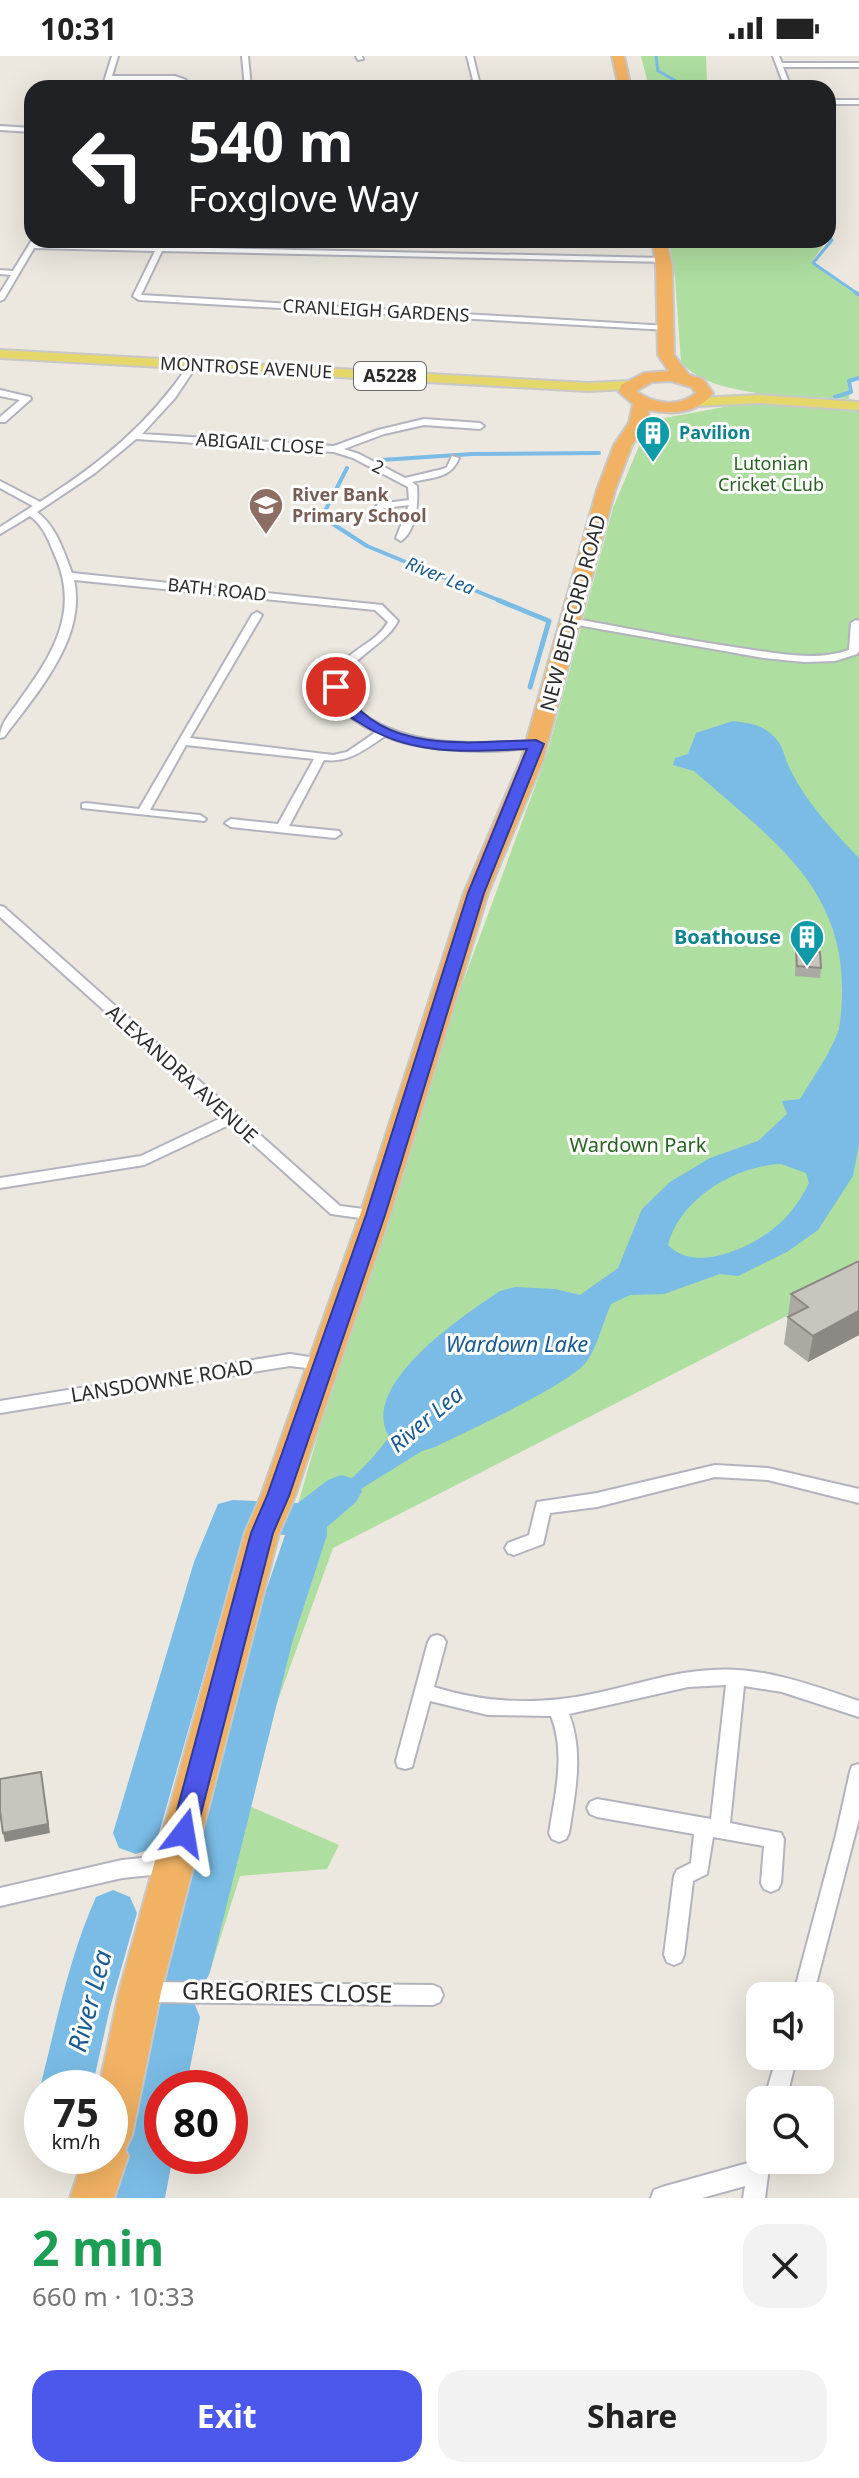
<!DOCTYPE html>
<html lang="en">
<head>
<meta charset="utf-8">
<style>
  :root { --surface:#fff; --page:#f2f2f2; --text:#222; --muted:#767676; --accent:#4c57eb }
  body { margin:0; font-family:"Noto Sans",sans-serif; background:var(--page); color:var(--text); height:100vh; display:flex; flex-direction:column; font-size:30px; white-space:nowrap }
  * { box-sizing:border-box; margin:0 }
  p { font-size:26px; color:var(--muted) }
  .icon { flex:none; width:44px; height:44px; fill:none; stroke:currentColor; stroke-width:2; stroke-linecap:round; stroke-linejoin:round }
  .map { position:relative; height:2142px; overflow:hidden }
  .side { display:flex; flex-direction:column; background:var(--surface); flex:1 }
  .side>* { flex:none }
  .hud { position:absolute; left:24px; top:24px; width:812px; height:168px; border-radius:24px; box-shadow:0 8px 32px #0002; background:#202124; color:#fff; overflow:hidden }
  .tools { position:absolute; left:746px; top:1926px; display:grid; gap:16px }
  .tools a { display:grid; place-items:center; width:88px; height:88px; border-radius:16px; background:var(--surface); box-shadow:0 8px 32px #0002; font-size:40px }
  .speed { position:absolute; left:24px; top:2014px; display:flex; gap:16px; font-size:40px; font-weight:700; text-align:center }
  .speed>* { display:grid; place-content:center; width:104px; height:104px; border-radius:50%; background:var(--surface); box-shadow:0 8px 32px #0002; line-height:1 }
  .speed small { font-size:20px; font-weight:400 }
  .speed .limit { border:12px solid #d22; background:#fff; color:#111 }
  .pin { position:absolute; display:grid; place-items:center; width:68px; height:68px; color:#fff; margin:-34px; border:4px solid #fff; border-radius:50%; box-shadow:0 2px 8px #0007 }
  .me { position:absolute; width:88px; margin:-44px; rotate:14deg; stroke-linejoin:round; filter:drop-shadow(0 0 6px #0008) }
  .turn { display:flex; align-items:center; gap:28px; height:168px; padding:0 32px; font-size:36px }
  .turn .icon { width:104px; height:104px; stroke-width:2.5 }
  .turn b { display:block; font-size:56px; line-height:68px }
  .round { display:grid; place-items:center; flex:none; width:84px; height:84px; border-radius:24px; background:var(--page) }
  .overview { display:flex; align-items:center; justify-content:space-between; height:136px; padding:0 32px }
  h1 { font-size:48px; font-weight:700; line-height:60px; color:#1e9e55 }
  .action { display:flex; gap:16px; margin-top:auto; padding:16px 32px }
  .action a { flex:1; height:92px; border-radius:24px; background:var(--accent); color:#fff; font-size:32px; font-weight:700; line-height:92px; text-align:center }
  .action a+a { background:var(--page); color:var(--text) }
  .status { display:flex; justify-content:space-between; align-items:center; height:56px; padding:0 40px; background:var(--surface); direction:ltr }
  .status svg { height:22px; fill:currentColor }
  .map>svg:first-child { display:block }
  .green { fill:#aedea0 }
  .water { fill:#7abce5; fill-rule:evenodd }
  .lines { fill:none; stroke-linecap:round; stroke-linejoin:round }
  .stream-far2 { stroke:#7abce5; stroke-width:3 }
  .stream-far1 { stroke:#7abce5; stroke-width:4 }
  .stream { stroke:#7abce5; stroke-width:5 }
  .river { fill:#7abce5; fill-rule:evenodd }
  .street-casing { stroke:#b2b3be; stroke-width:4 }
  .primary-casing { stroke:#c8c8c8; stroke-width:4 }
  .highway-casing { stroke:#c8c8c8; stroke-width:4 }
  .street { fill:#fff; fill-rule:evenodd }
  .primary { fill:#e6d76a; fill-rule:evenodd }
  .highway { fill:#f1b264; fill-rule:evenodd }
  .wall { fill:#aca9a3 }
  .shaded-wall { fill:#8c8985 }
  .building { fill:#c8c4be; stroke:#8c8985; stroke-width:2 }
  .route { fill:#4c57eb; stroke:#313999; stroke-width:2 }
  .labels { text-anchor:middle; stroke-width:6; stroke-linejoin:round; paint-order:stroke }
  .far-street-label { font-size:18px; fill:#2b2b2b; stroke:#fff }
  .shield { fill:#fff; stroke:#6b6b6b; stroke-width:2 }
  .shield-label { font-size:18px; font-weight:bold; fill:#2b2b2b }
  .far-culture-label { font-size:18px; font-weight:bold; fill:#0d838f; stroke:#fff; text-anchor:start }
  .far-park-label { font-size:18px; fill:#266320; stroke:#fff }
  .far-education-label { font-size:18px; font-weight:bold; fill:#785e54; stroke:#fff; text-anchor:start }
  .far-water-label { font-size:18px; font-style:italic; fill:#185a92; stroke:#fff }
  .street-label { font-size:20px; fill:#2b2b2b; stroke:#fff }
  .culture-label { font-size:20px; font-weight:bold; fill:#0d838f; stroke:#fff; text-anchor:end }
  .park-label { font-size:20px; fill:#266320; stroke:#fff }
  .water-label { font-size:22px; font-style:italic; fill:#185a92; stroke:#fff }
  .near-street-label { font-size:24px; fill:#2b2b2b; stroke:#fff }
  .near-water-label { font-size:26px; font-style:italic; fill:#185a92; stroke:#fff }
</style>
</head>
<body>
<div class="status"><b>10:31</b><svg viewBox="0 0 49 12"><path d="M0 12V9h3v3zM5 12V6h3v6zM10 12V3h3v9zM15 12V0h3v12zM26 1h20v11H26zM47 4h2v5h-2z"/></svg></div>
<div class="map">
<svg width="859" height="2142" viewBox="0 0 859 2142">
  <rect width="100%" height="100%" fill="#ece8df"/>
  <path class="green" d="M641,0H706L707,26L712,32H649Z
    M669,184H827L811,207L859,241V320L848,324L849,343C804,340 711,343 681,306L675,221Z
    M745,347L859,354V1223L333,1492L260,1694L247,1749L339,1789L327,1813L240,1820L208,1921L192,1915L253,1677L306,1507L277,1521L396,1108L547,698L613,452L647,371L665,362Z"/>
  <path class="water" d="M733,665C746,667 759,668 769,676C785,689 782,697 790,713C806,746 834,776 859,802V1088L853,1120L818,1174L787,1196L738,1220L720,1218L664,1238L630,1239L611,1248C603,1266 598,1289 587,1305C571,1328 465,1376 435,1391L422,1395L319,1459L312,1477L300,1480L312,1450C342,1434 369,1409 389,1381C358,1329 464,1259 500,1235L515,1231L555,1233L580,1239L618,1212L642,1153L670,1126L710,1102L758,1085L787,1058L782,1045L800,1043C813,1021 831,997 839,973C859,839 779,790 694,715L673,709L675,702L688,698L696,677ZM781,1108L806,1117L809,1127C801,1143 793,1155 780,1167C756,1190 696,1219 668,1189C680,1143 734,1110 781,1108Z"/>
  <g class="lines">
    <path class="stream-far2" d="M656,0L658,15L689,32
      M828,180L832,184L813,207L858,238"/>
    <path class="stream-far1" d="M855,236L859,239
      M835,341L851,336L849,325L859,322
      M381,404L472,398L599,397
      M347,412L322,461L367,490L503,546"/>
    <path class="stream" d="M498,544L549,565L530,631"/>
    <path class="river" d="M342,1419L356,1424L362,1435L356,1446L327,1471V1479L292,1587L210,1916L202,1933L185,1940L168,1933L160,1916L248,1587L285,1479L247,1477L236,1506L159,1777L153,1792L136,1798L119,1792L113,1777L194,1506L218,1448L233,1444L298,1447L328,1424Z
      M113,1834L130,1841L137,1857L110,1952L92,2032H42V2036L40,2032C56,1968 69,1901 96,1841Z
      M175,1937L193,1944L200,1961L186,2032H162V2100H173L165,2142H111L150,1961L157,1944Z"/>
    <g class="street-casing">
      <path id="street" d="M112,0H118L112,20H175L186,24L183,32H177L180,25L175,24H111L108,32H102Z
        M242,0H248L251,32H245Z
        M356,0H362L363,3L358,4Z
        M467,0H473L479,25L473,29L389,32L470,26L473,24Z
        M773,0H779L782,7H859V11H783L791,32H785Z
        M828,44H859V48H828Z
        M0,70L32,72V76L0,74Z
        M32,184H38L37,188L157,191L162,186L166,188L164,191L663,202L667,204L666,206L162,195L141,239L668,270L672,272L668,274L139,244L133,240L155,195L34,192L4,243L0,245V237L11,219L0,218V214L13,215Z
        M190,307L197,309L175,342L142,378L334,390L378,374L424,363L480,367L484,370L480,373L424,369L384,378L344,393L359,398L405,422L443,413L447,411L452,400L459,402C451,423 432,421 412,426L417,430C418,449 417,473 401,485L396,482L409,449L384,452L377,459L372,456L378,448L409,444L408,431L353,402L334,396L136,383L95,417L37,456C56,470 64,496 72,517L382,549L398,565C385,590 346,603 342,629C340,642 353,651 362,658C415,694 475,687 536,685L540,686V690C498,698 424,697 385,680C365,693 350,707 324,704L289,770L339,775L341,778L335,782L231,771L225,767L231,763L278,768L314,703L186,689L150,754L200,759L206,763L204,765L82,752V748L86,747L139,753L252,559L257,556L262,559L190,682L333,699L347,696L376,676C345,662 315,636 345,604C359,590 378,584 388,566L375,554L74,524C87,582 36,638 4,681L0,682C0,667 11,657 19,645C51,601 80,557 56,502C49,486 45,471 30,460L0,478V471L33,450L0,432V425L40,446C102,406 148,369 190,307Z
        M0,334L30,341L31,343L5,366H0V361L20,344L0,340Z
        M570,562C627,572 683,584 740,592C775,597 815,606 849,594L851,567L856,564L859,565V595L857,598L835,605L804,606L764,602L566,567V563Z
        M0,850L4,851L340,1150L380,1155L382,1159L380,1163L375,1164L331,1158L231,1068L144,1109L0,1132V1122L141,1100L223,1061L0,861Z
        M290,1298L329,1304L331,1308L329,1312L323,1314L290,1310L0,1357V1345Z
        M715,1409L768,1412L859,1433V1447L768,1424L715,1421L597,1451L550,1457L543,1488L514,1499L508,1497L505,1492L508,1487L529,1479L537,1446L597,1437Z
        M437,1579L443,1581L446,1586L434,1631C487,1648 543,1649 597,1637C635,1629 672,1616 711,1614C762,1610 811,1629 859,1645V1661L782,1636L744,1630L730,1767L781,1777L784,1783L781,1827L778,1833L771,1836L764,1833L761,1827L764,1790L713,1781L707,1818L693,1825L684,1899L681,1906L674,1909L667,1906L664,1899L674,1820L677,1814L691,1807L694,1778L597,1761L590,1758L587,1752L590,1746L597,1743L711,1763L726,1629L688,1631L569,1658C584,1697 575,1737 569,1777L566,1783L559,1786L552,1783L549,1777C555,1739 566,1698 551,1660L488,1659L430,1645L412,1711L405,1713L398,1711L396,1705L428,1586L431,1581Z
        M859,1708V1763L813,1940H793L836,1779L850,1716L852,1710Z
        M172,1799L179,1802L182,1808L179,1814L172,1817L122,1822L0,1850V1832L122,1804Z
        M145,1926L433,1929L440,1932L443,1939L440,1946L433,1949L145,1946L138,1943L135,1936L138,1929Z
        M777,2000H797L786,2044H764Z
        M760,2090V2104H770L765,2142H743L745,2130L702,2142H651L654,2134L662,2131L748,2107L752,2093Z"/>
    </g>
    <g class="primary-casing">
      <path id="primary" d="M0,294L588,327L629,325L636,329L629,333L588,335L0,302Z
        M760,339L859,346V354L760,347L697,350L690,346L697,342Z"/>
    </g>
    <g class="highway-casing">
      <path id="highway" d="M612,0H624L631,32H619Z
        M652,184H666L672,210L674,299L689,319L703,323L713,337C698,357 673,359 649,354L647,367L632,389L615,434L543,704L488,837L390,1159L295,1440L279,1477L161,1936L132,2079L125,2094L128,2100L114,2142H70L84,2100H110V2032H99L119,1936L245,1477L261,1440L360,1159L464,837L521,704L597,434L614,389L629,367L633,348L619,336L621,329L644,317L669,315L658,299L656,210ZM671,325L691,331L696,337C679,352 653,348 636,335L652,326Z"/>
    </g>
    <use href="#street" class="street"/>
    <use href="#primary" class="primary"/>
    <use href="#highway" class="highway"/>
  </g>
  <path class="wall" d="M796,894L821,912L820,922L795,920Z
    M859,1205V1279L808,1306L784,1288L791,1238Z"/>
  <path class="shaded-wall" d="M859,1255V1279L808,1306L813,1280Z
    M41,1716L50,1777L5,1786L3,1777Z"/>
  <path class="building" d="M796,894L820,896L821,912L797,910Z
    M859,1205V1255L813,1280L788,1261L808,1251L791,1238Z
    M41,1716L48,1768L3,1777L0,1755V1723Z"/>
  <path class="route" d="M336,627L341,628C377,700 469,686 536,684L544,688L484,837L385,1159L289,1440L273,1477L196,1777L193,1785L184,1789L175,1785L171,1777L251,1477L267,1440L366,1159L468,837L527,693C468,695 412,701 360,667C344,658 334,648 329,631Z"/>
  <defs>
    <g id="building-pin" transform="scale(1.8)"><path d="M0 17L-7.5 6A9.5 9.5 0 1 1 7.5 6Z" fill="#0f9aa8" stroke="#fff"/><path d="M-4-6H4V6H1V3H-1V6H-4ZM-2.5-4.3h1.7v1.8h-1.7ZM.8-4.3h1.7v1.8H.8ZM-2.5-1h1.7V.8h-1.7ZM.8-1h1.7V.8H.8Z" fill="#fff"/></g>
    <g id="school-pin" transform="scale(1.8)"><path d="M0 17L-7.5 6A9.5 9.5 0 1 1 7.5 6Z" fill="#8d6e63" stroke="#fff"/><path d="M0-5L7-2L0 1L-7-2ZM-4 1L0 2.5L4 1V4Q0 6-4 4Z" fill="#fff"/></g>
  </defs>
  <g fill-rule="evenodd">
    <use href="#building-pin" x="653" y="377"/>
    <use href="#school-pin" x="266" y="449"/>
    <use href="#building-pin" x="807" y="881"/>
  </g>
  <g class="labels">
    <g class="far-street-label">
      <text transform="translate(376 255) rotate(3)" y="6">CRANLEIGH GARDENS</text>
      <text transform="translate(246 312) rotate(3)" y="6">MONTROSE AVENUE</text>
      <text transform="translate(260 388) rotate(4)" y="6">ABIGAIL CLOSE</text>
      <text transform="translate(378 411) rotate(26)" y="6">2</text>
      <text transform="translate(217 534) rotate(6)" y="6">BATH ROAD</text>
    </g>
    <rect class="shield" x="354" y="306" width="72" height="28" rx="6"/>
    <g class="shield-label">
      <text x="390" y="326">A5228</text>
    </g>
    <g class="far-culture-label">
      <text x="679" y="383">Pavilion</text>
    </g>
    <g class="far-park-label">
      <text x="771" y="414">Lutonian<tspan x="771" dy="21">Cricket CLub</tspan></text>
    </g>
    <g class="far-education-label">
      <text x="292" y="445">River Bank<tspan x="292" dy="21">Primary School</tspan></text>
    </g>
    <g class="far-water-label">
      <text transform="translate(440 520) rotate(22)" y="6">River Lea</text>
    </g>
    <g class="street-label">
      <text transform="translate(573 557) rotate(-75)" y="7">NEW BEDFORD ROAD</text>
      <text transform="translate(182 1018) rotate(42)" y="7">ALEXANDRA AVENUE</text>
      <text transform="translate(162 1325) rotate(-9)" y="7">LANSDOWNE ROAD</text>
    </g>
    <g class="culture-label">
      <text x="781" y="888">Boathouse</text>
    </g>
    <g class="park-label">
      <text x="638" y="1096">Wardown Park</text>
    </g>
    <g class="water-label">
      <text x="517" y="1296">Wardown Lake</text>
      <text transform="translate(426 1363) rotate(-40)" y="8">River Lea</text>
    </g>
    <g class="near-street-label">
      <text transform="translate(287 1937) rotate(1)" y="8">GREGORIES CLOSE</text>
    </g>
    <g class="near-water-label">
      <text transform="translate(90 1945) rotate(-75)" y="9">River Lea</text>
    </g>
  </g>
</svg>
<div class="tools">
<a><svg class="icon" aria-label="sound" viewBox="0 0 24 24"><path d="M4 9h4l5-4v14l-5-4H4zM17 9q2 3 0 6"/></svg></a>
<a><svg class="icon" aria-label="search" viewBox="0 0 24 24"><circle cx="10" cy="10" r="6"/><path d="M15 15l6 6"/></svg></a>
</div>
<div class="speed"><div>75<small>km/h</small></div><div class="limit">80</div></div>
<div class="pin" style="left:336px;top:631px;background:#d93025"><svg class="icon" aria-label="arrive" viewBox="0 0 24 24"><path d="M6 21V4h12l-3 4 3 4H6"/></svg></div>
<svg class="me" style="left:184px;top:1777px" viewBox="-20 -20 40 40"><path d="M0-17L14 15 0 8-14 15z" fill="#4c57eb" stroke="#fff" stroke-width="4"/></svg>
<div class="hud">
<div class="turn"><svg class="icon" aria-label="left" viewBox="0 0 24 24"><path d="M17 20v-9H6M10 6l-5 5 5 5"/></svg><div><b>540 m</b>Foxglove Way</div></div>
</div>
</div>
<section class="side">
<div class="overview"><div><h1>2 min</h1><p>660 m · 10:33</p></div><a class="round"><svg class="icon" aria-label="close" viewBox="0 0 24 24"><path d="M6 6l12 12M18 6L6 18"/></svg></a></div>
<div class="action"><a>Exit</a><a>Share</a></div>
</section>
</body>
</html>
